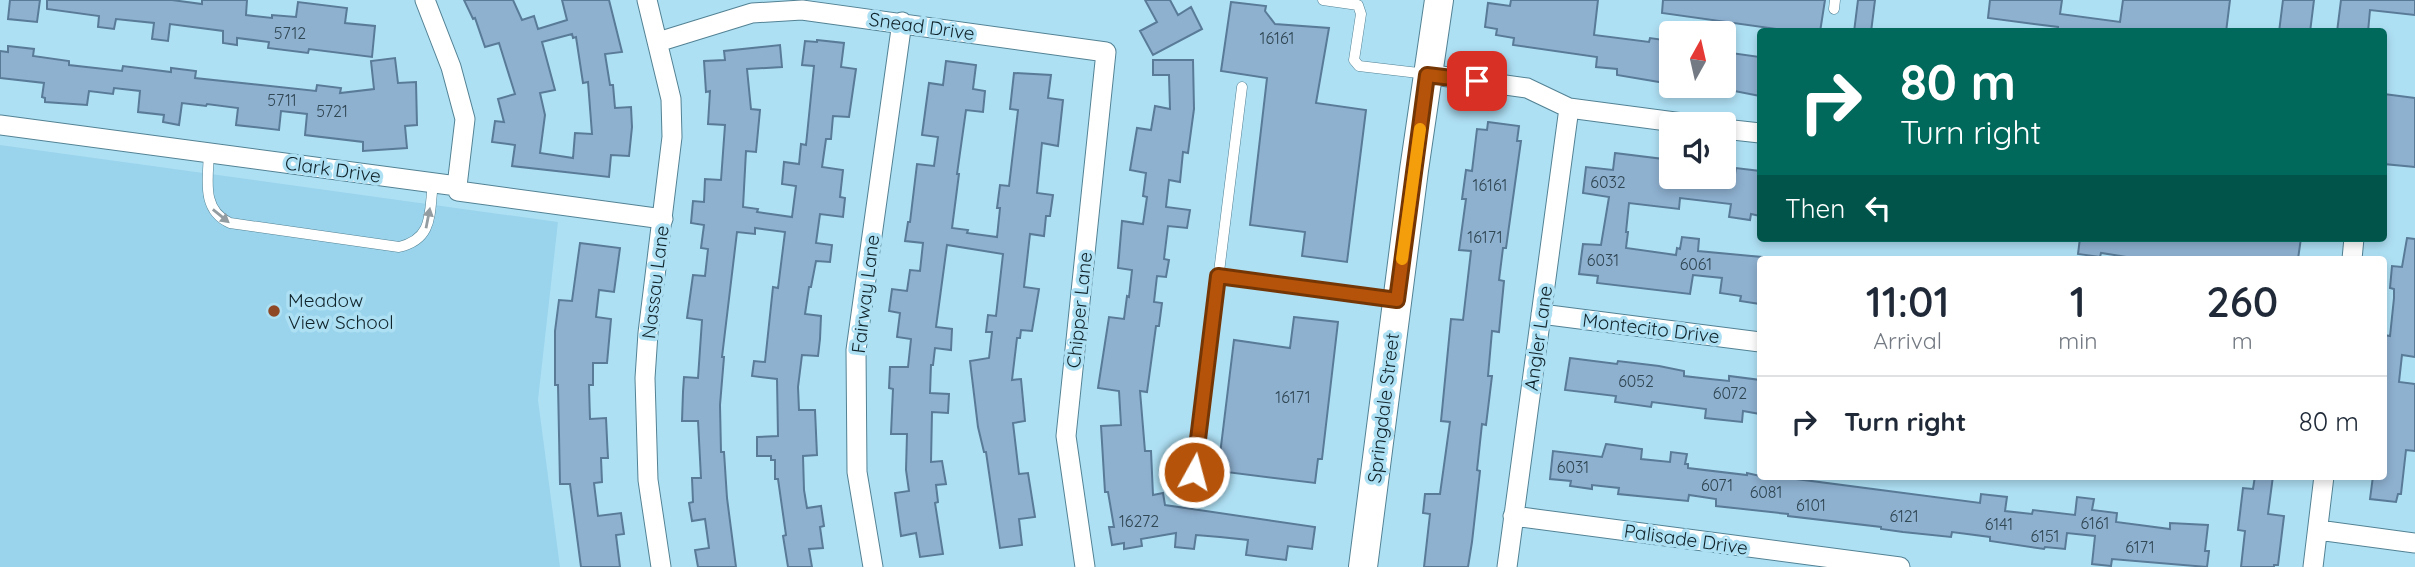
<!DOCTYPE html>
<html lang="en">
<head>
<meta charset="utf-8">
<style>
  :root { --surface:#fff; --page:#f6f6f7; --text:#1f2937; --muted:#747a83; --line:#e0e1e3 }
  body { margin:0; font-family:Quicksand,sans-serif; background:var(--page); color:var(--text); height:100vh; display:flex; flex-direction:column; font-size:26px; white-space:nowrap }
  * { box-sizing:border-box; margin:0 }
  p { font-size:23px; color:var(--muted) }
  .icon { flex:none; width:38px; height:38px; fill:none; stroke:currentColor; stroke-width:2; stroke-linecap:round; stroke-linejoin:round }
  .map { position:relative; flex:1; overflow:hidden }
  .sheet { position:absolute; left:1757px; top:256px; width:630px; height:224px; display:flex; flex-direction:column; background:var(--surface); border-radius:7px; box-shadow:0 4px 10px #0003 }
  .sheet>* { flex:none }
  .hud { position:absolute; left:1757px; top:28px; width:630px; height:214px; border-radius:7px; box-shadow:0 4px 10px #0003; background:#00695c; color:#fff; overflow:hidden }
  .needle { width:46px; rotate:8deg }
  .fabs { position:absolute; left:1659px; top:21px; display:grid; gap:14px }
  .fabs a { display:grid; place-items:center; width:77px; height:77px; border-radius:7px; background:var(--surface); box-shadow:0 4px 10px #0003; font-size:35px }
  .pin { position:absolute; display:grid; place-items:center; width:60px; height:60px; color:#fff; margin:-30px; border-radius:14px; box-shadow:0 4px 10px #0006 }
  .me { position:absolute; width:77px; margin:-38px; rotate:7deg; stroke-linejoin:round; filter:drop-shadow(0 0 5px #0008) }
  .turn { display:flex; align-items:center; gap:24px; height:147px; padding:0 28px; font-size:32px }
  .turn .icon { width:91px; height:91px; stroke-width:2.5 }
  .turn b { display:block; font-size:49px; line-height:60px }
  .then { display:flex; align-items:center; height:66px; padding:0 28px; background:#0003; gap:14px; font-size:26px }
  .eta { display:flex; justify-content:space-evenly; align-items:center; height:119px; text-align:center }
  .eta b { font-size:42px; font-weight:600; line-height:49px }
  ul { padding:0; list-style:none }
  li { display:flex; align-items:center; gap:21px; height:91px; padding:0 28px; border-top:2px solid var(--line) }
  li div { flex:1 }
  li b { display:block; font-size:26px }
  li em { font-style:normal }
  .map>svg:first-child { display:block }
  .built { fill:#9ad4ec }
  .building { fill:#8eb1d0; stroke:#597b98; stroke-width:2; fill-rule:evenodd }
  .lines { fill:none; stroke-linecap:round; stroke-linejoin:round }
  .lane-casing { stroke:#528294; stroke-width:11 }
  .street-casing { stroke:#528294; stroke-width:21 }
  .secondary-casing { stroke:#528294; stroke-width:30 }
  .lane { stroke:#fff; stroke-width:10 }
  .street { stroke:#fff; stroke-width:19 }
  .secondary { stroke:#fff; stroke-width:28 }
  .oneway { fill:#939ca0 }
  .route-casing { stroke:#753606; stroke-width:18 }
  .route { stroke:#b45309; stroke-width:12 }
  .slow { stroke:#f59e0b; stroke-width:12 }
  .poi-dot { fill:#8f4825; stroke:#aee0f4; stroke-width:2.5 }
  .labels { text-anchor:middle; stroke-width:7; stroke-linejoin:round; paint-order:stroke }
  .number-label { font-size:16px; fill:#304754 }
  .street-label { font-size:19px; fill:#10242b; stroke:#aee0f4 }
  .poi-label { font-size:19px; fill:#10242b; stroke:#aee0f4; text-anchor:start }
</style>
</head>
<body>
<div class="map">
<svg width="2415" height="567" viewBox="0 0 2415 567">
  <rect width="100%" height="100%" fill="#aee0f4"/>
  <path class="built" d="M0,145L558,222L538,400L560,567H0Z"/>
  <path class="building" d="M10,0H40L37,22L8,19Z
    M47,0H172L202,4V0H247L246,15L272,18V15L296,17L298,2L347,8L345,23L375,26L372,57L309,49L308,53L268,48L269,42L237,38V45L223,43V31L170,24L168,41L152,39L154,23L116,19L114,29L98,27L99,16L47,9Z
    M464,0H513L522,20L534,16L538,29L567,20L562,0H609L622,52L605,54L610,85H613L615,108L631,107L632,127L629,156L611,155L609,177L512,166L515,145L492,142L495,121L504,122L498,99L515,94L499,43L485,47L475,18L473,19ZM572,34L573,38L576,37L583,83L588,82L592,134L575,133L573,158L540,153L545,115L540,93L555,90L542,42Z
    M1145,0H1170L1178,15L1191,7L1202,29L1153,55L1140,31L1157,22Z
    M1511,0H1598L1594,35L1649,42L1650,38L1671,41V84L1617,75V69L1596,67L1597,57L1513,45L1514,38L1496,35L1497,29L1485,27L1488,3L1510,6Z
    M1663,0H1825L1820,32H1797L1662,13Z
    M1858,0H1875L1871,32H1854Z
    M1990,0H2062L2060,14L2120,22L2123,0H2230L2226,32H2058V27L1988,18Z
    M2283,0H2314L2310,32H2279Z
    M2341,0H2415V15L2370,10L2368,32H2337Z
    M1231,2L1266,6L1265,11L1275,24L1329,28L1316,103L1366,110L1347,262L1302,256L1305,232L1250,225L1267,78L1221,71Z
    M817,40L844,43L841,67L856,69L849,117L833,116L831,139H826L822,167L843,170L840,197L845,198L843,217L820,214L816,243L832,245L830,262L816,261L811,287H809L805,314L821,316L820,339L818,356L802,355L798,387L799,410H815L817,455L803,456L804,490L807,508L821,506L824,526L820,527L823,548L809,549L812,567H788L783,536L786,535L778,479H775V460H771V456H757V437L778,436L777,379L752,376L754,361L765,362L773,287L778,288L785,232L755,228V234L737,232L722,357H724L720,405L721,452H724L727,498L736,567H698L695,550L709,548L705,519L692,521L689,503L693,502L692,478H701L698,421H682L683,392L684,377L698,378L702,320L687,318L693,275L705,276L708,249L701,248L704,225L691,223L693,201L704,202L705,179L721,180L725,125L708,124L710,91L706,92L704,61L725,60L724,51L780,45L782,67L747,69L751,109L760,110L756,152L746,151L743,207L758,209L757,212L792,217L796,186L782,184L784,162L799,164L801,144L806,145L814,66L802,65L805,41L817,42Z
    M8,46L34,49L33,56L69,61V65L122,71L123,66L171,72V68L196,71L195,78L316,91L317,85L341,88L340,93L374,89L371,61L395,58L398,83L416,82L417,125L405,126L407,148L363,151V142L305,135L307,114L281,111L279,130L236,125L238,108L207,104L206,106L182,103L179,125L163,122L164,115L138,112L140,91L114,88L113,94L89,91L87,105L45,102V98L42,97L44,83L0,78V51L8,52Z
    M1724,52L1760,57V96L1724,89Z
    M1153,60H1193L1194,109L1188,153L1183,152L1180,182L1169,180L1166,207L1190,210L1187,228L1168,226L1164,259L1169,260L1166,277L1157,276L1154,302L1162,303L1159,326H1156L1147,392L1140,391L1145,451H1151L1153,495L1163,493L1165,505L1315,527L1312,549L1288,546L1286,560L1246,555L1248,540L1220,537L1196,535L1194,549L1175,547L1176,533L1141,539L1142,546L1124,549V543L1112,545L1109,527H1114L1108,492H1105L1101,426L1121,425L1119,391L1098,388L1109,317L1124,319L1127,296L1129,297L1132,270L1118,268L1122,221L1143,224L1147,197L1143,196L1146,173L1130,170L1137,128L1151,130L1155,106L1170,109L1169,75H1153Z
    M946,61L976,65L973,89L985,91L983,112L966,110L957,174H959L952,228L968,230L967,233L997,237L1000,208H997L1000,185L1009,186L1018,110L1010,109L1014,73L1051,75L1048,98L1063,100L1058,146L1042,143L1037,193L1053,195L1050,216H1046L1044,236L1030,234L1024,287L1039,289L1032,331L1021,330L1020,338H1017L1012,380L1021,379L1025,421L1013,423L1019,474L1028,473L1035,517L1019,519L1022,545L1000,548L986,452H984L978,427L970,361L989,358L992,332H986L988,315L996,316L1003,254L947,245L936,327L952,329L951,350L935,348L933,365H931L930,393L949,394L948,413L932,412L931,462L942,461L946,484L936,485L938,502L935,503L943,554L920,557L916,533L901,536L895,493L909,491L906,470L907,434H891L893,389L889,388L890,367H908L911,339L897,337L900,313L889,311L892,289L907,291L910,270L920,271L923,243L905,241L908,222H910L917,164L934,166L938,137L922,135L929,83L943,85Z
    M2384,94L2415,98V167L2384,164Z
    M1488,122L1519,126L1517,141H1521L1506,248H1503L1499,280L1504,281L1499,332L1492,331L1488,376H1492L1486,425L1482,424L1477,470L1480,471L1472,542L1468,567H1424L1430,514L1423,513L1425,494H1440L1450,422L1441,421L1451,319L1463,320L1471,251L1459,250L1466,199H1462L1466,170L1472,171L1477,129L1487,130Z
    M1615,153L1663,159V164L1671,165V177H1724V172L1735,174L1736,168L1760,171V216L1751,214L1750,220L1729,217L1731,204L1680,198L1679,209L1629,203L1626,232H1628L1626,248L1676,255L1677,248L1680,249L1682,237L1699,239L1698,251L1762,257L1760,304L1740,301L1741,296L1720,293L1722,278L1693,275L1690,294L1597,283L1598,276L1579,274L1583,244L1601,245L1609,197L1583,193L1586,167L1613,170Z
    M2080,238H2301L2298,259H2127V257L2101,253L2100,257L2078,254Z
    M2407,238L2415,239V357L2402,355L2399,382L2415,384V451L2406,450L2401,494H2398L2396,502L2370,499L2373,476H2384V335L2390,336L2394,298V289L2390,288L2392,266L2402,267Z
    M580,243L620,248L614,292L599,290L596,317L611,319L607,363H593V385H589L590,419L606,418L607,439L608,458H601L602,482L594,483L598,516L621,513L624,534L616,535L620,567H581L570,484H560L558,385H555V331L559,300L572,301Z
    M1294,317L1338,322L1322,459H1318L1315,483L1218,471L1234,340L1290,348Z
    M1570,358L1617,364L1618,361L1659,366L1684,371V376L1710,379L1729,381V376L1760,380V414L1743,411L1742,422L1705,418L1706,409L1652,402L1651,407L1615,402L1616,396L1565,390Z
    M1606,444L1642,449L1641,459L1670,462L1671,452L1687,454L1685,464H1688V468L1747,475V473L1760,476H1789V478L1980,503L1981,494L2007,497L2005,511L2032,514L2033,510L2075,515L2077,497L2094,499L2092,510L2117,513L2116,522L2170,529V523L2208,525L2205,551H2209L2207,567L2112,559L2111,566L2092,564L2095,536L2067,533L2065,549L2045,547L2044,549L1990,541V537L1952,532L1951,537L1903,532L1881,529V527L1788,516V514L1716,506V499L1689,495L1688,501L1618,494L1619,488L1592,485V489L1570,486L1571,481L1550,479L1553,451L1602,457Z
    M2255,476H2273L2268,514L2284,516L2278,565H2274V567H2241L2245,531L2238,530L2243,488L2253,489Z"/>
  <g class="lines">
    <g class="lane-casing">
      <path id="lane" d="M1323,0L1358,5L1361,14L1354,60L1359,66L1427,74
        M1834,9L1835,0
        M209,153C208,179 201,210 230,223L399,247C434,239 429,213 433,183
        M1218,276L1396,300
        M1194,473L1242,87"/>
    </g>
    <g class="street-casing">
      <path id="street" d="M425,0L451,67L465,119L457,186
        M647,0L671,99L672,137L648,333L645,378L648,480L661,567
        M658,42L752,13L802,10L1106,52L1066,436L1085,567
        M1427,74L1527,88L1569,108L1690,124
        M0,125L457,186L458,191L663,219
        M1724,129L1760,133
        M2352,259L2354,238
        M1541,314L1760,342
        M1513,516L1900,567
        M2318,530L2415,543
        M873,567L857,472L856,350L902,22
        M1507,567L1569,108
        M2313,567L2324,476"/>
    </g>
    <g class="secondary-casing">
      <path id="secondary" d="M1363,567L1414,170L1439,0"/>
    </g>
    <use href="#lane" class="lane"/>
    <use href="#street" class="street"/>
    <use href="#secondary" class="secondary"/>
  </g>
  <defs><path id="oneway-solid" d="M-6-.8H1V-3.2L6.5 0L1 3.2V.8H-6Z" transform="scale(1.75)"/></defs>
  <g class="oneway">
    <use href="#oneway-solid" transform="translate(221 216) rotate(39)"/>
    <use href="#oneway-solid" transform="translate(428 218) rotate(-79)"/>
  </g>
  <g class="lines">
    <g class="route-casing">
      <path id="route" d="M1194,472L1218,276L1397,300L1427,75L1477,81"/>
    </g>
    <use href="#route" class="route"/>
    <path class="slow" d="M1402,259L1420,129"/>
  </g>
  <circle class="poi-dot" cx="274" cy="311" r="7"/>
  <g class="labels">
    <g class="number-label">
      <text x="290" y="39">5712</text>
      <text x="1277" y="44">16161</text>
      <text x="282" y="106">5711</text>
      <text x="332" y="117">5721</text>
      <text x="1608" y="188">6032</text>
      <text x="1490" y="191">16161</text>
      <text x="1485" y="243">16171</text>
      <text x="1603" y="266">6031</text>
      <text x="1696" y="270">6061</text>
      <text x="1636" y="387">6052</text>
      <text x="1730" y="399">6072</text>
      <text x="1293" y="403">16171</text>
      <text x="1573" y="473">6031</text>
      <text x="1717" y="491">6071</text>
      <text x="1766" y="498">6081</text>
      <text x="1811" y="511">6101</text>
      <text x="1904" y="522">6121</text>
      <text x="1139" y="527">16272</text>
      <text x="2095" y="529">6161</text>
      <text x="1999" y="530">6141</text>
      <text x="2045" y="542">6151</text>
      <text x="2140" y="553">6171</text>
    </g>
    <g class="street-label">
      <text transform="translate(922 26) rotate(8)" y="7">Snead Drive</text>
      <text transform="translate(333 169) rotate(8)" y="7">Clark Drive</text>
      <text transform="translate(655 282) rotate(-83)" y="7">Nassau Lane</text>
      <text transform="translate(865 294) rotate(-83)" y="7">Fairway Lane</text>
      <text transform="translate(1079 310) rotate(-84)" y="7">Chipper Lane</text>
      <text transform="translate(1651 328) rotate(7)" y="7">Montecito Drive</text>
      <text transform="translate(1538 338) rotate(-82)" y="7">Angler Lane</text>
      <text transform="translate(1383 408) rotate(-83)" y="7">Springdale Street</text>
      <text transform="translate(1686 539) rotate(8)" y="7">Palisade Drive</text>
    </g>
    <g class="poi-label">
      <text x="288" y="307">Meadow<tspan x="288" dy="22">View School</tspan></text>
    </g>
  </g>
</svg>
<div class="fabs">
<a><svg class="needle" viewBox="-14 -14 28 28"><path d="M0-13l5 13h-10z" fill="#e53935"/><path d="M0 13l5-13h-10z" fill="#747a83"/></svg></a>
<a><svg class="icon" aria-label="sound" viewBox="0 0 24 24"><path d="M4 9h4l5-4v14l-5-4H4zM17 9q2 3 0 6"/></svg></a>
</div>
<div class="pin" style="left:1477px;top:81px;background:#d93025"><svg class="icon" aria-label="arrive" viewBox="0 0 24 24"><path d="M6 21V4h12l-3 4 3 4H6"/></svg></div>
<svg class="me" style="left:1194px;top:472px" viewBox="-20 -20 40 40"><circle r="17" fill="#b45309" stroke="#fff" stroke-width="3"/><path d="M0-11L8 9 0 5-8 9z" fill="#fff"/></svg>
<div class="hud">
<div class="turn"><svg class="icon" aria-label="right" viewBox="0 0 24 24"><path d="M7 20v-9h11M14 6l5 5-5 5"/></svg><div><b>80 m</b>Turn right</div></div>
<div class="then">Then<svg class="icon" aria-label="left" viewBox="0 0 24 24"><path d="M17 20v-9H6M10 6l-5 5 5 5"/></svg></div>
</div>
<section class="sheet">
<div class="eta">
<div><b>11:01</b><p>Arrival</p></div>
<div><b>1</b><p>min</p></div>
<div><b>260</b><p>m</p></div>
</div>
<ul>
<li><svg class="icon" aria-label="right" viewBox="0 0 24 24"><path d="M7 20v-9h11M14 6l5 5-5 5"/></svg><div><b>Turn right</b></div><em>80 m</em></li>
</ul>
</section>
</div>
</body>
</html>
